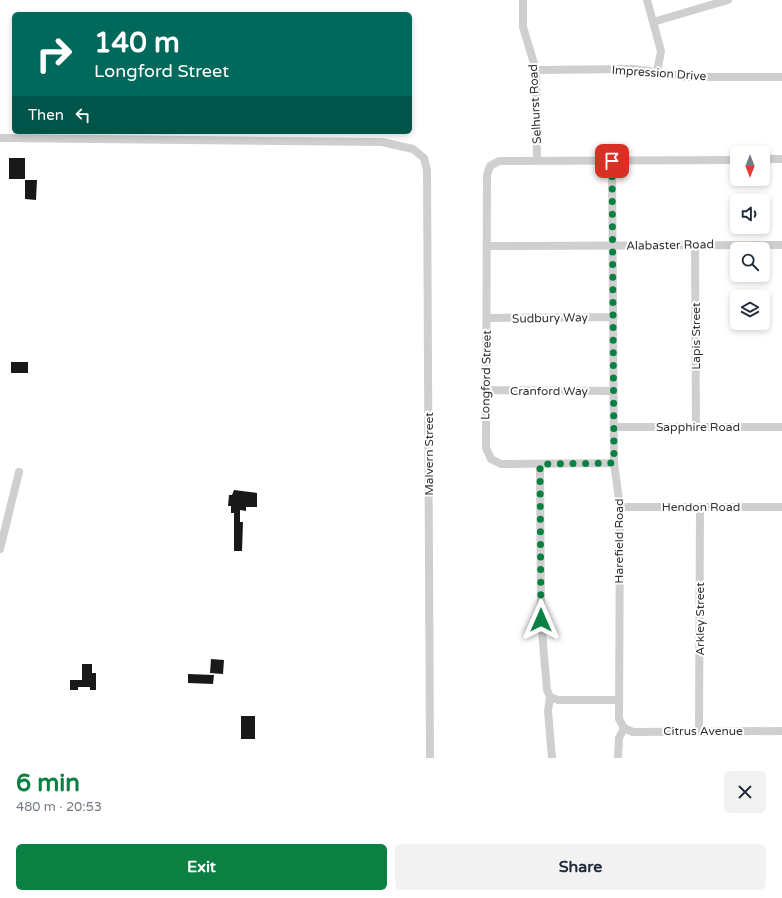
<!DOCTYPE html>
<html lang="en">
<head>
<meta charset="utf-8">
<style>
  :root { --surface:#fff; --page:#f2f2f3; --text:#1f2937; --muted:#747a83; --accent:#0b8043 }
  body { margin:0; font-family:"Varela Round",sans-serif; background:var(--page); color:var(--text); height:100vh; display:flex; flex-direction:column; font-size:15px; white-space:nowrap }
  * { box-sizing:border-box; margin:0 }
  p { font-size:13px; color:var(--muted) }
  .icon { flex:none; width:22px; height:22px; fill:none; stroke:currentColor; stroke-width:2; stroke-linecap:round; stroke-linejoin:round }
  .map { position:relative; height:758px; overflow:hidden }
  .panel { display:flex; flex-direction:column; background:var(--surface); flex:1 }
  .panel>* { flex:none }
  .guide { position:absolute; left:12px; top:12px; width:400px; height:122px; border-radius:6px; box-shadow:0 2px 6px #0003; background:#00695c; color:#fff; overflow:hidden }
  .needle { width:26px; rotate:180deg }
  .tools { position:absolute; left:730px; top:146px; display:grid; gap:8px }
  .tools a { display:grid; place-items:center; width:40px; height:40px; border-radius:6px; background:var(--surface); box-shadow:0 2px 6px #0003; font-size:20px }
  .pin { position:absolute; display:grid; place-items:center; width:34px; height:34px; color:#fff; margin:-17px; border-radius:8px; box-shadow:0 2px 6px #0006 }
  .me { position:absolute; width:44px; margin:-22px; rotate:0deg; stroke-linejoin:round; filter:drop-shadow(0 0 3px #0008) }
  .turn { display:flex; align-items:center; gap:14px; height:84px; padding:0 16px; font-size:18px }
  .turn .icon { width:52px; height:52px; stroke-width:2.5 }
  .turn b { display:block; font-size:28px; line-height:34px }
  .then { display:flex; align-items:center; height:38px; padding:0 16px; background:#0003; gap:8px; font-size:15px }
  .round { display:grid; place-items:center; flex:none; width:42px; height:42px; border-radius:6px; background:var(--page) }
  .headline { display:flex; align-items:center; justify-content:space-between; height:68px; padding:0 16px }
  h1 { font-size:24px; font-weight:700; line-height:30px; color:var(--accent) }
  .primary-button { display:flex; gap:8px; margin-top:auto; padding:8px 16px }
  .primary-button a { flex:1; height:46px; border-radius:6px; background:var(--accent); color:#fff; font-size:16px; font-weight:700; line-height:46px; text-align:center }
  .primary-button a+a { background:var(--page); color:var(--text) }
  .map>svg:first-child { display:block }
  .building { fill:#191919 }
  .lines { fill:none; stroke-linecap:round; stroke-linejoin:round }
  .street { stroke:#cfcfcf; stroke-width:8 }
  .route { stroke:#0b8043; stroke-width:7; stroke-dasharray:0 12.6 }
  .labels { text-anchor:middle; stroke-width:4; stroke-linejoin:round; paint-order:stroke }
  .street-label { font-size:12px; fill:#323232; stroke:#fff }
</style>
</head>
<body>
<div class="map">
<svg width="782" height="758" viewBox="0 0 782 758">
  <rect width="100%" height="100%" fill="#fff"/>
  <path class="building" d="M9,158H25V179H9Z
    M25,180H37L36,200L25,199Z
    M11,362H28V373H11Z
    M234,490L257,493V507H246V511L240,510V522H243L242,551H234V513H231V506H228L229,495H232Z
    M211,659L224,660L223,674L210,673Z
    M82,664H92V673H96V690H90V687H78V690H70V680H82Z
    M188,674L214,675L213,684L188,683Z
    M241,716H255V739H241Z"/>
  <g class="lines">
    <path class="street" d="M523,0V27L536,70L537,161
      M647,0L661,51L657,72
      M653,22L728,0
      M536,70L634,69L689,77H782
      M0,138L382,142L413,149L424,158L427,170L430,758
      M763,159H782
      M612,161L614,463L620,507L619,719L624,728
      M695,245L696,427
      M487,246L782,245
      M487,318L614,317
      M486,390L613,391
      M614,427H782
      M614,463L501,464L491,459L486,448L487,175L490,166L499,161L737,160
      M540,464L541,620L547,690L550,697L558,700H619
      M620,507H782
      M0,549L19,472
      M550,697L548,711L552,758
      M624,728L633,732L782,731
      M699,731L700,507
      M618,758L619,738L624,728"/>
  </g>
  <g class="lines">
    <path class="route" d="M541,620L540,464L614,463L612,161"/>
  </g>
  <g class="labels">
    <g class="street-label">
      <text transform="translate(659 73) rotate(4)" y="4">Impression Drive</text>
      <text transform="translate(535 104) rotate(-93)" y="4">Selhurst Road</text>
      <text transform="translate(670 245) rotate(-1)" y="4">Alabaster Road</text>
      <text transform="translate(550 318) rotate(-1)" y="4">Sudbury Way</text>
      <text transform="translate(696 336) rotate(-90)" y="4">Lapis Street</text>
      <text transform="translate(486 375) rotate(-89)" y="4">Longford Street</text>
      <text x="549" y="395">Cranford Way</text>
      <text x="698" y="431">Sapphire Road</text>
      <text transform="translate(429 454) rotate(-90)" y="4">Malvern Street</text>
      <text x="701" y="511">Hendon Road</text>
      <text transform="translate(619 541) rotate(-90)" y="4">Harefield Road</text>
      <text transform="translate(700 619) rotate(-90)" y="4">Arkley Street</text>
      <text x="703" y="735">Citrus Avenue</text>
    </g>
  </g>
</svg>
<div class="tools">
<a><svg class="needle" viewBox="-14 -14 28 28"><path d="M0-13l5 13h-10z" fill="#e53935"/><path d="M0 13l5-13h-10z" fill="#747a83"/></svg></a>
<a><svg class="icon" aria-label="sound" viewBox="0 0 24 24"><path d="M4 9h4l5-4v14l-5-4H4zM17 9q2 3 0 6"/></svg></a>
<a><svg class="icon" aria-label="search" viewBox="0 0 24 24"><circle cx="10" cy="10" r="6"/><path d="M15 15l6 6"/></svg></a>
<a><svg class="icon" aria-label="layers" viewBox="0 0 24 24"><path d="M12 4l9 5-9 5-9-5zM3 14l9 5 9-5"/></svg></a>
</div>
<div class="pin" style="left:612px;top:161px;background:#d93025"><svg class="icon" aria-label="arrive" viewBox="0 0 24 24"><path d="M6 21V4h12l-3 4 3 4H6"/></svg></div>
<svg class="me" style="left:541px;top:620px" viewBox="-20 -20 40 40"><path d="M0-17L14 15 0 8-14 15z" fill="#0b8043" stroke="#fff" stroke-width="4"/></svg>
<div class="guide">
<div class="turn"><svg class="icon" aria-label="right" viewBox="0 0 24 24"><path d="M7 20v-9h11M14 6l5 5-5 5"/></svg><div><b>140 m</b>Longford Street</div></div>
<div class="then">Then<svg class="icon" aria-label="left" viewBox="0 0 24 24"><path d="M17 20v-9H6M10 6l-5 5 5 5"/></svg></div>
</div>
</div>
<section class="panel">
<div class="headline"><div><h1>6 min</h1><p>480 m · 20:53</p></div><a class="round"><svg class="icon" aria-label="close" viewBox="0 0 24 24"><path d="M6 6l12 12M18 6L6 18"/></svg></a></div>
<div class="primary-button"><a>Exit</a><a>Share</a></div>
</section>
</body>
</html>
